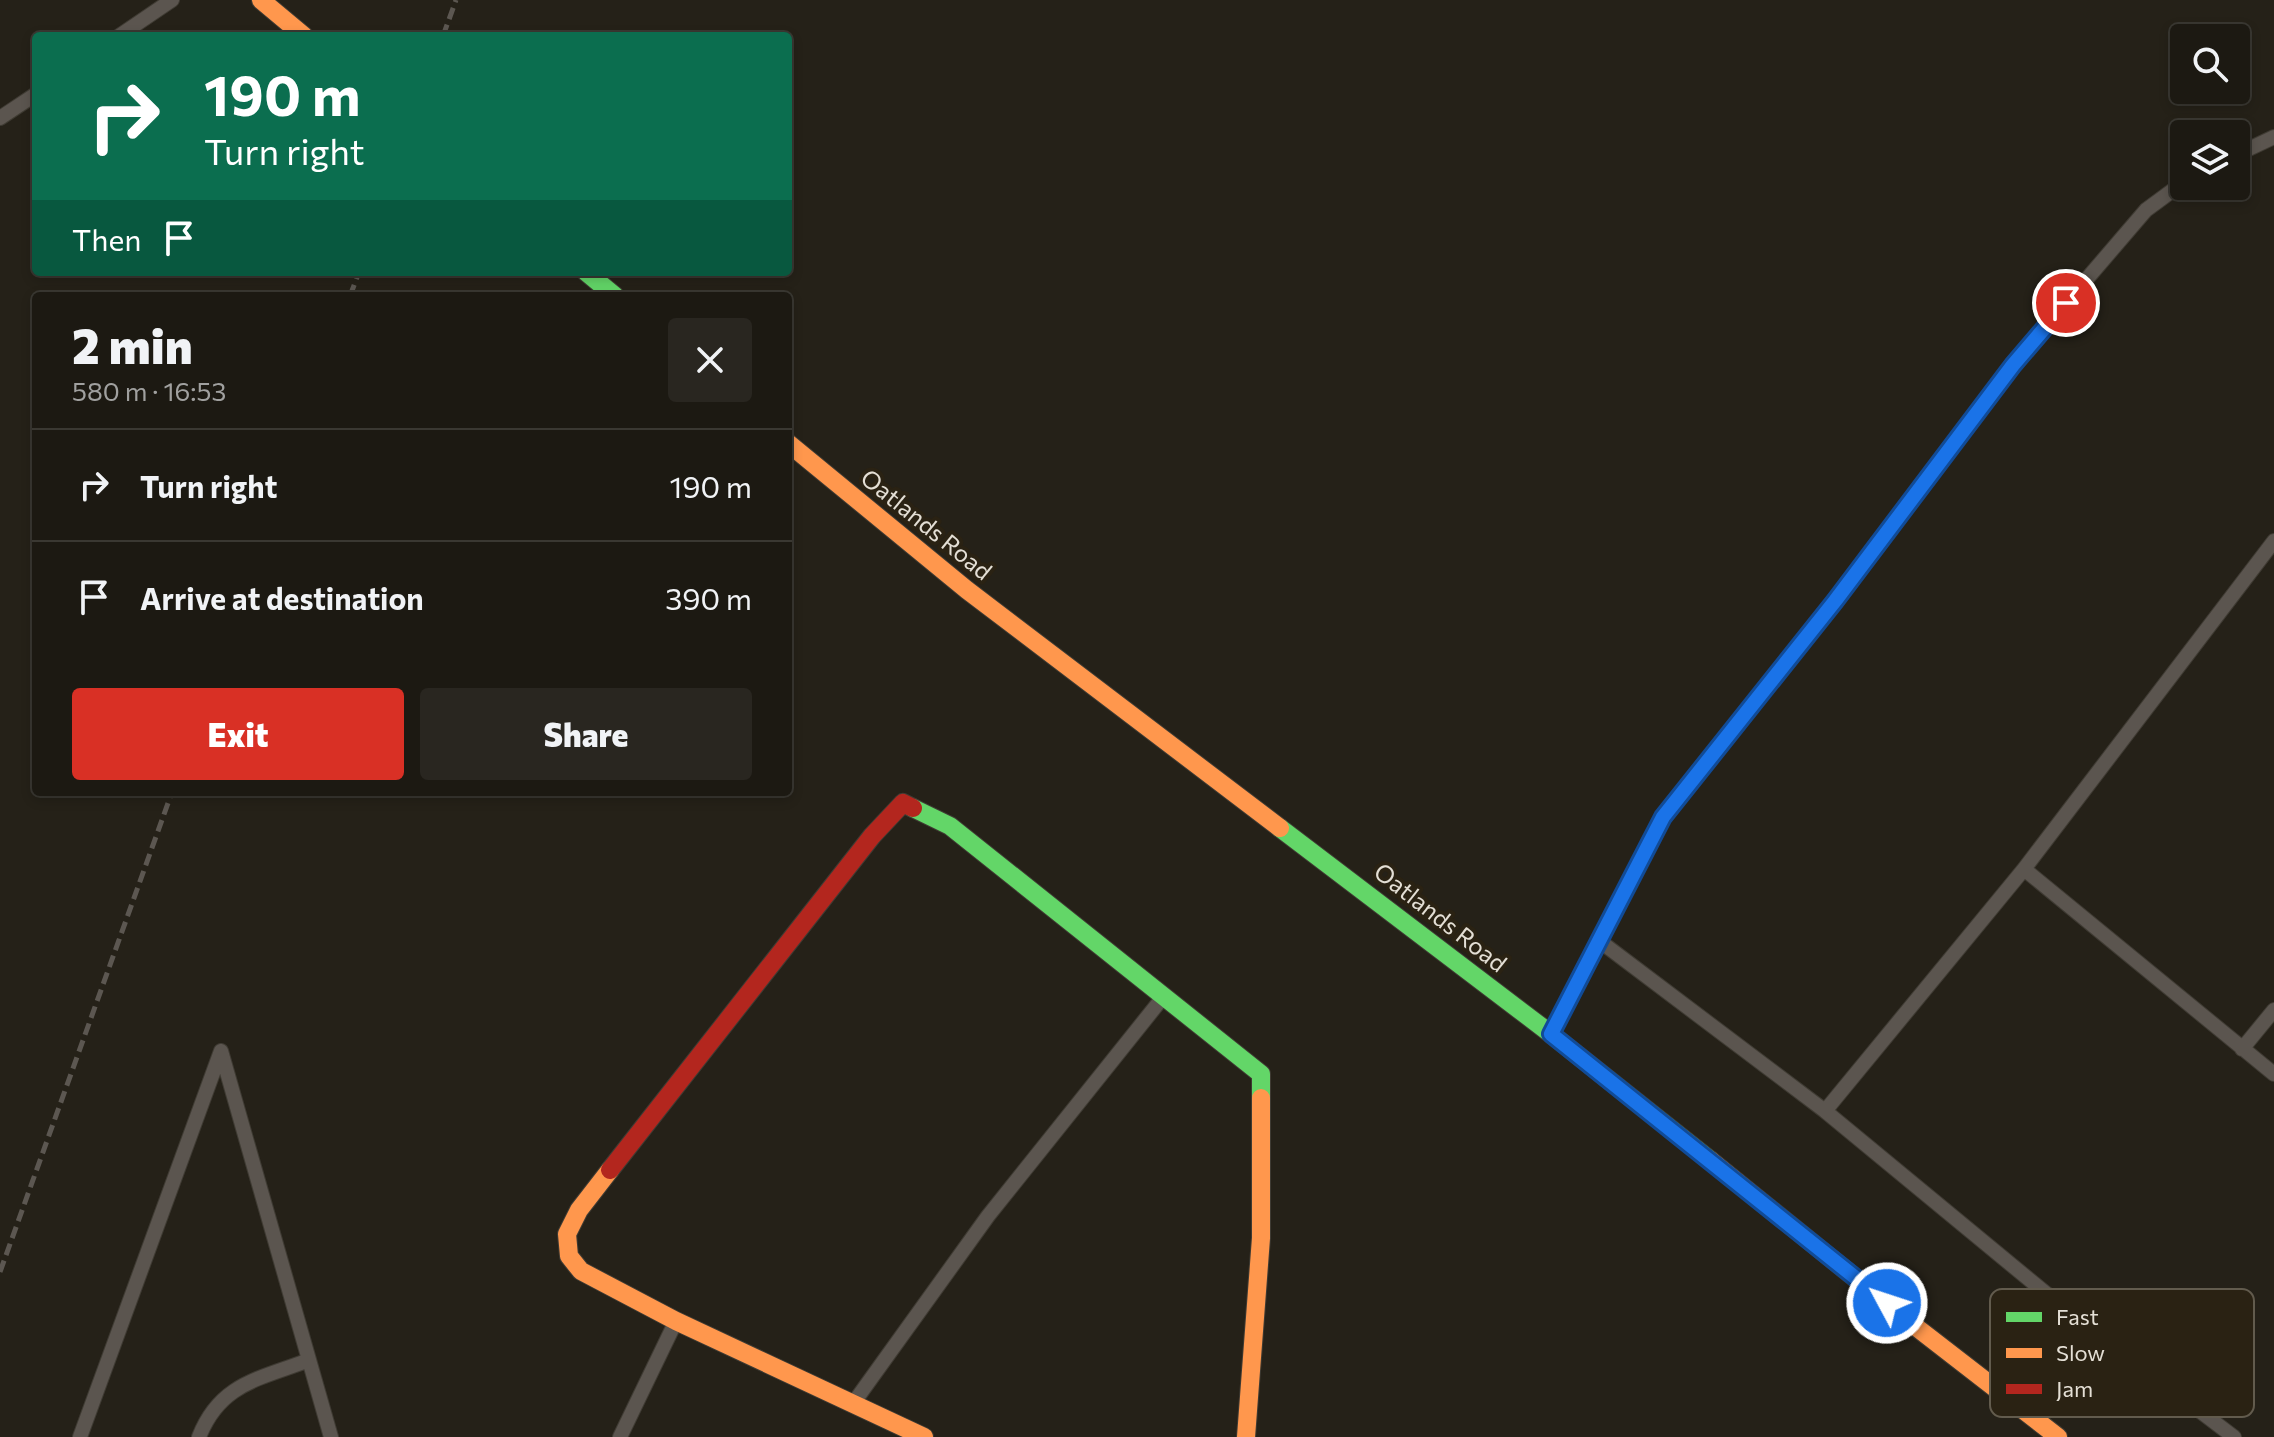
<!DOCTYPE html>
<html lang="en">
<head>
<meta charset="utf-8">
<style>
  :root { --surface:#1c1912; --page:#292620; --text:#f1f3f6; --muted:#a0a09f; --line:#3a3832; --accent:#d93025 }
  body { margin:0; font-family:Commissioner,sans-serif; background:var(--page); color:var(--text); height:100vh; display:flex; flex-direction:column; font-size:30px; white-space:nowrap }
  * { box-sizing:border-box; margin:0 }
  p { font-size:26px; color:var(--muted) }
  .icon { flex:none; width:44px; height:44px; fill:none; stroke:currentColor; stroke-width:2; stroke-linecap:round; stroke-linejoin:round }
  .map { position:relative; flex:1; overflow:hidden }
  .side { position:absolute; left:32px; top:292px; width:760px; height:504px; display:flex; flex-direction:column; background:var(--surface); border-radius:8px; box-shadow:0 4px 12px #0003,0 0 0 2px var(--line) }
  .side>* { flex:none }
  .hud { position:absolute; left:32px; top:32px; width:760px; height:244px; border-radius:8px; box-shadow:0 4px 12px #0003,0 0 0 2px var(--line); background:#0b6e4f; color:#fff; overflow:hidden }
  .buttons { position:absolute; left:2170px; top:24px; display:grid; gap:16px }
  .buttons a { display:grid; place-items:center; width:80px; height:80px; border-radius:8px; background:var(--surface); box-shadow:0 4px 12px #0003,0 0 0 2px var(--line); font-size:40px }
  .pin { position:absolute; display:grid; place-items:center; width:68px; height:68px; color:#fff; margin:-34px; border:4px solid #fff; border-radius:50%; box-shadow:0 2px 8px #0007 }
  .me { position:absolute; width:88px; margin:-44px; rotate:310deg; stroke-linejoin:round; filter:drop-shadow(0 0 6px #0008) }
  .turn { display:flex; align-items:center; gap:28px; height:168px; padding:0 40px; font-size:36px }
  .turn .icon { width:104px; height:104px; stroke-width:2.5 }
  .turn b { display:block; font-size:56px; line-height:68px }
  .then { display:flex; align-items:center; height:76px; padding:0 40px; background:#0003; gap:16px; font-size:30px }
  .round { display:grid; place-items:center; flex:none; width:84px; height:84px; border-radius:8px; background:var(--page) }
  .summary { display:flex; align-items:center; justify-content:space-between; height:136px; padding:0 40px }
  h1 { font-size:48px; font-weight:800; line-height:60px }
  .cta { display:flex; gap:16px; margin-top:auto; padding:16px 40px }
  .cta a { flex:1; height:92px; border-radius:8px; background:var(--accent); color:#fff; font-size:32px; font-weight:800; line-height:92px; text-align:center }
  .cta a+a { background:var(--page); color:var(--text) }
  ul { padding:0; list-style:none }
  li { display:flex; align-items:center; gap:24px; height:112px; padding:0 40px; border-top:2px solid var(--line) }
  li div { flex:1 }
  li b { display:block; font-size:30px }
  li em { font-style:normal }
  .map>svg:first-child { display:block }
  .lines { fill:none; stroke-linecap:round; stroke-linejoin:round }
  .street-casing { stroke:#3f3b33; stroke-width:16 }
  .fast-casing { stroke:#3f3b33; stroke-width:20 }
  .slow-casing { stroke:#3f3b33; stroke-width:20 }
  .jam-casing { stroke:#3f3b33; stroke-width:20 }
  .street { stroke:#5b554f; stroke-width:14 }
  .fast { stroke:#63d668; stroke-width:18 }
  .slow { stroke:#ff974d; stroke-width:18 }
  .jam { stroke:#b3261e; stroke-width:18 }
  .rail { stroke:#5c5751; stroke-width:5; stroke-dasharray:12 6; stroke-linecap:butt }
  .route-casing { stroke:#114b97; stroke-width:20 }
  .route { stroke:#1a73e8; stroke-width:14 }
  .labels { text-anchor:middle; stroke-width:8; stroke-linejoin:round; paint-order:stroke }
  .street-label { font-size:24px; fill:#e4dfd5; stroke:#2a2213 }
  .key { fill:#2a2213; stroke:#625b4d; stroke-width:2 }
  .key-label { font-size:22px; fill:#e4dfd5 }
</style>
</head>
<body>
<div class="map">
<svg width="2274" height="1437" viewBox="0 0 2274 1437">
  <rect width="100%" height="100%" fill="#252118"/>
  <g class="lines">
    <g class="street-casing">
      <path id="street" d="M119,36L172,0
        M0,118L36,94
        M2236,155L2274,137
        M2024,869L2274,1074
        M1601,942L1825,1111L2054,1300L2234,1437
        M1551,1034L1663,817L1835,601L2013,365L2146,210L2184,182
        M2242,1049L2274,1010
        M221,1051L331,1437
        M1825,1111L2024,869L2274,541
        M852,1405L988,1216L1164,996
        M80,1437L221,1051
        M199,1437C220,1383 260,1379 309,1360
        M620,1437L676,1321"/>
    </g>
    <g class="fast-casing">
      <path id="fast" d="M586,272L615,296
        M913,808L950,826L1261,1074V1098
        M1280,828L1551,1034L1710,1160"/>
    </g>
    <g class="slow-casing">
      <path id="slow" d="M261,0L304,36
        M788,443L967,590L1280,828
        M1710,1160L1907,1320L2058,1437
        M610,1170L579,1210L567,1234L569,1256L581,1271L676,1321L924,1437
        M1246,1437L1261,1238V1098"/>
    </g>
    <g class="jam-casing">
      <path id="jam" d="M610,1170L872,836L903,803L913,808"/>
    </g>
    <use href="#street" class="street"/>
    <use href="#fast" class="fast"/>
    <use href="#slow" class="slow"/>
    <use href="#jam" class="jam"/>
    <path class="rail" d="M443,36L456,0
      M350,296L359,272
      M0,1272L172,792"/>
  </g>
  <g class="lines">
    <g class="route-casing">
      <path id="route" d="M1887,1303L1551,1034L1663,817L1835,601L2013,365L2066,303"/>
    </g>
    <use href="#route" class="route"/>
  </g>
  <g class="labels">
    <g class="street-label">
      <text transform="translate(926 525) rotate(39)" y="8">Oatlands Road</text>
      <text transform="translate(1440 918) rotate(38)" y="8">Oatlands Road</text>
    </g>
  </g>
  <rect x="1990" y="1289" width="264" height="128" rx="12" class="key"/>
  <rect x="2006" y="1312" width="36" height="10" fill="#63d668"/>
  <rect x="2006" y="1348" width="36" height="10" fill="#ff974d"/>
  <rect x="2006" y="1384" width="36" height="10" fill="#b3261e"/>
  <g class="key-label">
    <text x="2056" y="1325">Fast</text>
    <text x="2056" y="1361">Slow</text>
    <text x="2056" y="1397">Jam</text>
  </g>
</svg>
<div class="buttons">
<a><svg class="icon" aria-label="search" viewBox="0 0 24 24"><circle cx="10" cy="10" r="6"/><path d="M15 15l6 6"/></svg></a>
<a><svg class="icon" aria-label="layers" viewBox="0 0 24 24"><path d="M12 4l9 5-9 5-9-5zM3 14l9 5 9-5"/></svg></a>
</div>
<div class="pin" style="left:2066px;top:303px;background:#d93025"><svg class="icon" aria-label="arrive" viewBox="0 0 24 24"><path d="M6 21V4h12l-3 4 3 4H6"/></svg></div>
<svg class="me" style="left:1887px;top:1303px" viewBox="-20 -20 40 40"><circle r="17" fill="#1a73e8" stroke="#fff" stroke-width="3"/><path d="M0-11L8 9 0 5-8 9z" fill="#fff"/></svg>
<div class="hud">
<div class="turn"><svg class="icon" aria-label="right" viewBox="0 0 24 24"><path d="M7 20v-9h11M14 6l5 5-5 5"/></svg><div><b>190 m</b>Turn right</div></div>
<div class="then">Then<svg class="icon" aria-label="arrive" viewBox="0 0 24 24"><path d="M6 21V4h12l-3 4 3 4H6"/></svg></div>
</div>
<section class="side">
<div class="summary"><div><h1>2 min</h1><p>580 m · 16:53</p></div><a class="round"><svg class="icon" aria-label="close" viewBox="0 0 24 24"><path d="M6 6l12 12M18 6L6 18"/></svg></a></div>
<ul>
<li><svg class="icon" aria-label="right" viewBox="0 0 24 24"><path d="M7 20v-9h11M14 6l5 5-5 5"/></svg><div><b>Turn right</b></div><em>190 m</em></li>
<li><svg class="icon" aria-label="arrive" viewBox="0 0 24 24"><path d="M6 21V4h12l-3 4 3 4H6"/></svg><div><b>Arrive at destination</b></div><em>390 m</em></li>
</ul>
<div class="cta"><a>Exit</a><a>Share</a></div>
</section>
</div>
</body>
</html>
